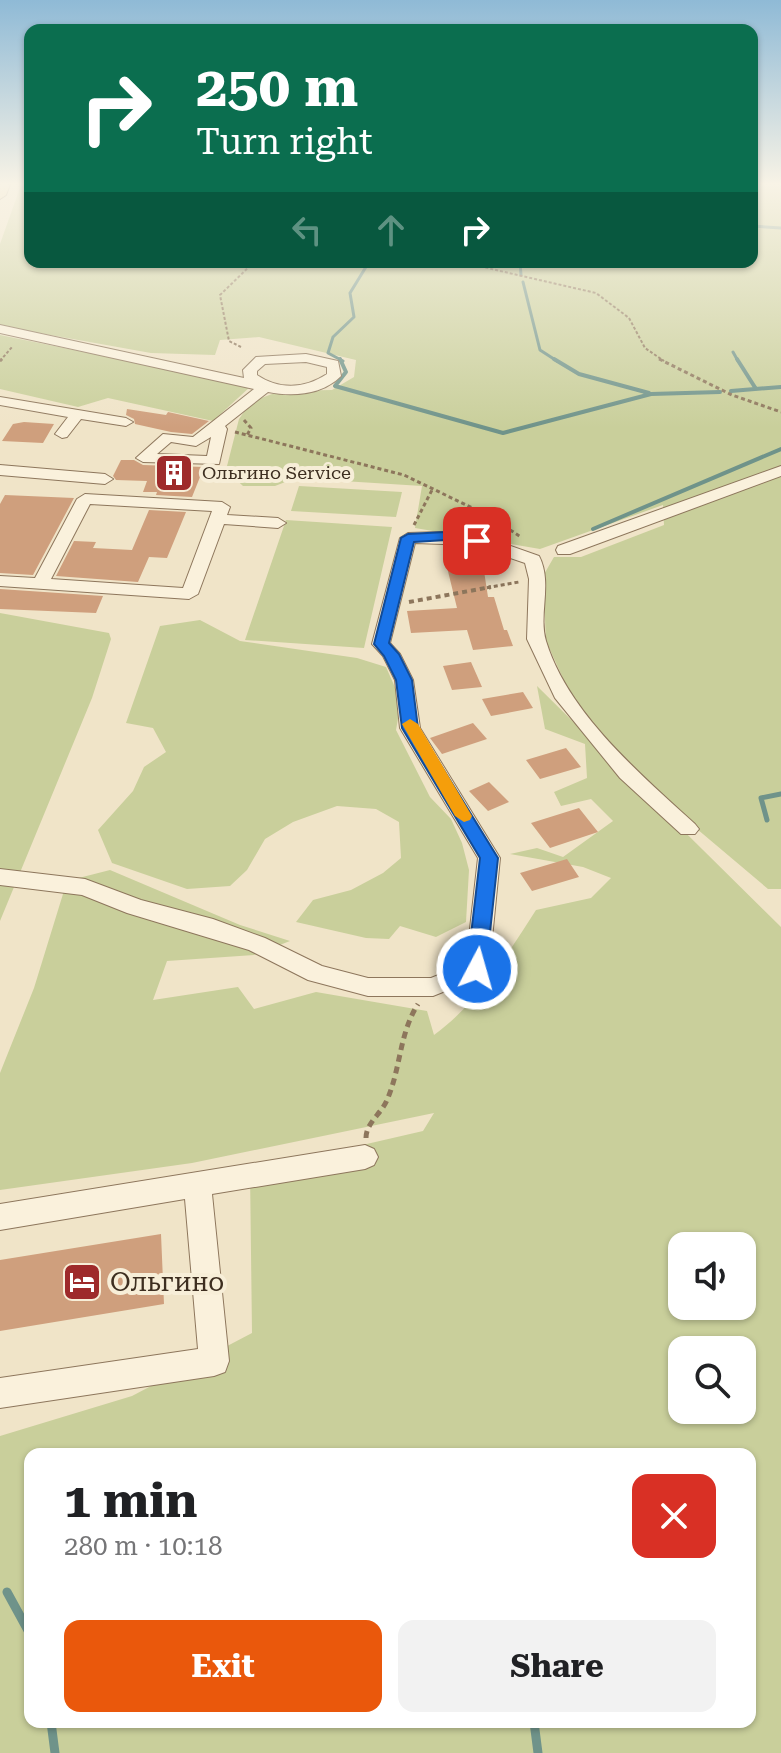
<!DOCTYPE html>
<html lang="en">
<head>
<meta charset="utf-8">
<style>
  :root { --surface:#fff; --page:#f2f2f2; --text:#202124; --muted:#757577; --accent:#ea580c }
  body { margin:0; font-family:"Roboto Serif",serif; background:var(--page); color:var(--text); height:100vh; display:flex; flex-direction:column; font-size:30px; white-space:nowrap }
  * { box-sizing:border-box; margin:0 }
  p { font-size:26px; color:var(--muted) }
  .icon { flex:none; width:44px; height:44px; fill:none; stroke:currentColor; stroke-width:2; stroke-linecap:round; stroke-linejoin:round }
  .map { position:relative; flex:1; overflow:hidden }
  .details { position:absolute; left:24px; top:1448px; width:732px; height:280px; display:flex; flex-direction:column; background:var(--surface); border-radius:16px; box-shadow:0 2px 6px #0004 }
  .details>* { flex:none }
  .banner { position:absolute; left:24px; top:24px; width:734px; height:244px; border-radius:16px; box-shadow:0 2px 6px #0004; background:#0b6e4f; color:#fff; overflow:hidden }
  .controls { position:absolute; left:668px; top:1232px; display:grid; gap:16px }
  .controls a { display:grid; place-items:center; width:88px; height:88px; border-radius:16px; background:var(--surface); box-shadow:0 2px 6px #0004; font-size:40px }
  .pin { position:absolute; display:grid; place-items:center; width:68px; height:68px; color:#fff; margin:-34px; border-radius:16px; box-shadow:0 4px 12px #0006 }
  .me { position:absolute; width:88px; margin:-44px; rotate:6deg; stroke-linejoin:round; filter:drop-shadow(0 0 6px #0008) }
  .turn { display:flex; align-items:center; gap:28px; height:168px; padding:0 40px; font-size:36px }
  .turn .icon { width:104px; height:104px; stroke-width:2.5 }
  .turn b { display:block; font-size:56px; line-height:68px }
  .lanes { display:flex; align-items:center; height:76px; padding:0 40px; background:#0003; justify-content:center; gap:40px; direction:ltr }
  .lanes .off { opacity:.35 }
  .round { display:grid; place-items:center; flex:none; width:84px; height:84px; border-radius:16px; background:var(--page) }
  .overview { display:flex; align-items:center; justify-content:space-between; height:136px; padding:0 40px }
  h1 { font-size:48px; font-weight:700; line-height:60px }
  .cta { display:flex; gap:16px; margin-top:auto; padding:16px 40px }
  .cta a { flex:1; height:92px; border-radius:16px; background:var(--accent); color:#fff; font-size:32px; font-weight:700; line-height:92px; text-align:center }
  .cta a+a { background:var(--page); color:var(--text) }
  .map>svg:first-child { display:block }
  .green { fill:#c9cf9b; fill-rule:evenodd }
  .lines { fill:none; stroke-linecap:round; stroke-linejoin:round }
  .stream-far3 { stroke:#6f938a; stroke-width:3 }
  .stream-far2 { stroke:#6f938a; stroke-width:4 }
  .stream-far1 { stroke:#6f938a; stroke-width:5 }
  .stream { stroke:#6f938a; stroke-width:9 }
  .building { fill:#cf9f7d }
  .minor-casing { stroke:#8d765c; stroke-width:2 }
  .major-casing { stroke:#5b4430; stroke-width:2 }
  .path-far3 { stroke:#8d765c; stroke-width:2; stroke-dasharray:3 2; stroke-linecap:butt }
  .path-far2 { stroke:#8d765c; stroke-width:3; stroke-dasharray:4 3; stroke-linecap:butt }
  .path-far1 { stroke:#8d765c; stroke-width:4; stroke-dasharray:5 4; stroke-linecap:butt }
  .path { stroke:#8d765c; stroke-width:5; stroke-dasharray:7 5; stroke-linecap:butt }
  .minor { fill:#faf1dc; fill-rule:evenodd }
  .major { fill:#f3d9a0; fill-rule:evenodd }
  .route { fill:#1a73e8; stroke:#114b97; stroke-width:2 }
  .slow { fill:#f59e0b }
  .labels { text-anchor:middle; stroke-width:8; stroke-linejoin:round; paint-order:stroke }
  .far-poi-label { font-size:18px; fill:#3d2e20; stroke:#f7eed8; text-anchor:start }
  .near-poi-label { font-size:26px; fill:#3d2e20; stroke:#f7eed8; text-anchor:start }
</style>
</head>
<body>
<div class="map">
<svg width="781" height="1753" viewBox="0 0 781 1753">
  <rect width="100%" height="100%" fill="#f0e4c8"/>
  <path class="green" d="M22,182H30V262H752V182H781V889H768L633,775L576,707L546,641L543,576L554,557H581L664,525L663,505L540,549L415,528L422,486L311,479H293L275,486H243L226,470L239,419L251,402L280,391L332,390L354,377L356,360L259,337L220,340L215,355L151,353L0,326V244Z
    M0,335L251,386L213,421L108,398L78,407L0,389Z
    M299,486L402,492L396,517L291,511Z
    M286,520L392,527L364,648L245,640Z
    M0,613L109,633L111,639L92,698L0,921Z
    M200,620L240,641L357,658L386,667L401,701L396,730L430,797L451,819L462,843L469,870L466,922L436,937L400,926L389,939L366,938L296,922L313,900L351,890L383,873L401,858L399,822L376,809L337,806L293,822L265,839L247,870L230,886L187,889L112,863L98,830L133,791L144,767L166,752L153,728L126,723L160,626Z
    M537,686L781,927V1753H0V1436L132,1396L252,1333L250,1171L423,1131L434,1113L192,1163L0,1190V1073L34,988L67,881L110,870L240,925L290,941L254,955L167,961L153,1000L238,987L254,1009L316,992L427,1011L434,1035C478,1003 507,955 536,910L591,898L611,878L583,867L510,854L537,848L563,857L613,821L591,799L561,806L554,792L587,778L585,744L545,729ZM682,1246H742V1306H682ZM682,1350H742V1410H682ZM30,1454H750V1722H30Z"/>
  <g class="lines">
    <path class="stream-far3" d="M752,226L781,228
      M520,262L521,275
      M523,282L540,350L557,361
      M733,352L738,361
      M343,361L328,353L333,337L354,317L350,293L369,262"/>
    <path class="stream-far2" d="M340,359L346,372L335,386L503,433L651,394L720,392
      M554,359L579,374L649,393
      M737,359L756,389
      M731,391L781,387
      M593,529L781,449"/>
    <path class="stream-far1" d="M767,820L761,798L781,794"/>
    <path class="stream" d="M7,1592L30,1634
      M51,1722L55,1753
      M534,1722L538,1753"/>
  </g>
  <path class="building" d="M127,409L166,415L168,412L209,421L192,434L171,432L135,424L134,419L126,415Z
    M24,422L54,424L43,443L2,441L13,424Z
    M121,460H134L143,465L204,467L192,497L156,495L157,492H143L147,481L116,480L113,476Z
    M5,495L74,498L33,575L0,573V504Z
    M149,510L186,512L167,558L149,557L138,582L56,576L74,541L96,542L93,548L132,550Z
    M482,558L488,597H494L504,630H507L513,646L473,650L467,630L411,633L407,611L457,608L445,559Z
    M0,589L103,596L96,613L0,609Z
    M471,662L482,687L452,690L443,666Z
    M523,692L533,708L491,716L482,699Z
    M473,723L487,739L442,754L430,738Z
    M566,748L581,767L540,779L526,760Z
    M489,782L509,802L488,811L469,791Z
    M579,808L598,832L550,848L531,823Z
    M567,859L579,877L532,891L520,873Z
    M161,1234L164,1304L0,1331V1260Z"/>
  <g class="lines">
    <g class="minor-casing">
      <path id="minor" d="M0,325L244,378L243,370L256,357L306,354L338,361L341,376C322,395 293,397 268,392L225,426L227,429L219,464L143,462L136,458L163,434L193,437L254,389L0,333ZM306,362L327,367V374C304,389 279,390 257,375V371L265,364ZM211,437L207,456L157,454L171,442L196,446Z
        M0,397L126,418L133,422L126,426L81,419L67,437L62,438L55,434L68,417L0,405Z
        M0,465L105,474L113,479L105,484L0,475Z
        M781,466V476L570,554H558L556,550L558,546Z
        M85,494L222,502L230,507L227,515L278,518L286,523L278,528L224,524L198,594L189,599L0,586V576L35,578L77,499ZM90,504L212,511L183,588L51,579Z
        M441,532L488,538L539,556C553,583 538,614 546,641C568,713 641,775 695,824L699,829L695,834H681L620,778L555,698L527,639L529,579L525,563L472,545L415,543L390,643L400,654L413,680L420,728L500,858L489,969L485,975L433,996H368L308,980L249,950L127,913L82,895L0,885V869L85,879L141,900L213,919L265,938L322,966L368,978H431L466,964L478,858L400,728L395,680L383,656L372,644L400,538L408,533Z
        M365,1145L374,1149L378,1157L374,1165L365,1169L212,1194L229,1361L225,1372L214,1376L0,1408V1378L198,1349L185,1199L0,1230V1204Z"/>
    </g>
    <g class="major-casing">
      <path id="major" d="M0,182H11L6,195L0,199Z"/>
    </g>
    <path class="path-far3" d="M461,262L596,293L629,318L645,348L664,361
      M241,347L229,341L220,295L254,262
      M0,361L12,347"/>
    <path class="path-far2" d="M659,359L732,395L781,412
      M0,361L2,359
      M244,420L251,428L247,435
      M235,432L404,475L487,515L521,537
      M414,525L432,490
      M480,589L519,582"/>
    <path class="path-far1" d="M409,602L491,587"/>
    <path class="path" d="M366,1138C366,1123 381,1114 387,1100C401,1068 399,1034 418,1004"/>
    <use href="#minor" class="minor"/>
    <use href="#major" class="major"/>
  </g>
  <linearGradient id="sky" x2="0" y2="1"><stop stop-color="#8fbad6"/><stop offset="0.43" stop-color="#f8f3e6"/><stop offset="1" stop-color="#f8f3e6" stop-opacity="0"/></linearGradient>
  <rect width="781" height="428" fill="url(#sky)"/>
  <path class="route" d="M446,532L484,541L477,545L446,540L414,542L389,643L399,654L412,680L418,728L498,858L486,969L483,974H470L467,969L480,858L402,728L396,680L384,656L374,644L401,538L408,534Z"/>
  <path class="slow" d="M410,719L418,724L472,816L470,820L464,822L455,816L402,724Z"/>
  <defs>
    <g id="building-square" transform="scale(2)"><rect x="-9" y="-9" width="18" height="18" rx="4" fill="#9e2a2b" stroke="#f7eed8"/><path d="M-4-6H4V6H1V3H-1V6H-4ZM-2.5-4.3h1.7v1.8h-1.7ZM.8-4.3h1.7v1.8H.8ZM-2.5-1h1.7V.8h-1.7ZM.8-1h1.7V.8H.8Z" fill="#fff"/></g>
    <g id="hotel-square" transform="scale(2)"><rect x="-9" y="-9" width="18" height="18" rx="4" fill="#9e2a2b" stroke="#f7eed8"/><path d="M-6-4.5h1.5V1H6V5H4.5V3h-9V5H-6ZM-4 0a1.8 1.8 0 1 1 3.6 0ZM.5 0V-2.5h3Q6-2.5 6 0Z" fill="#fff"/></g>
  </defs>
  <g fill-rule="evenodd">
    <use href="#building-square" x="174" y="473"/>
    <use href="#hotel-square" x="82" y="1282"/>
  </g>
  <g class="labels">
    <g class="far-poi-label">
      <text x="202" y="479">Ольгино Service</text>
    </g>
    <g class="near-poi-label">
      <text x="110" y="1291">Ольгино</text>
    </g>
  </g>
</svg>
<div class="controls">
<a><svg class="icon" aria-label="sound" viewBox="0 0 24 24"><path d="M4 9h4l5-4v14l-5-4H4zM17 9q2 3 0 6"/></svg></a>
<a><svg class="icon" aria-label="search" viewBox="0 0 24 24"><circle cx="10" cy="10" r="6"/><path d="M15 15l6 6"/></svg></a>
</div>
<div class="pin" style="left:477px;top:541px;background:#d93025"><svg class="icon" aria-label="arrive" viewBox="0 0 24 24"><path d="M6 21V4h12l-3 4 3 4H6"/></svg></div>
<svg class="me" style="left:477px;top:969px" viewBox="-20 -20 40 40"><circle r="17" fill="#1a73e8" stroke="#fff" stroke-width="3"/><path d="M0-11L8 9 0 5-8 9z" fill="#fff"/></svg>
<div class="banner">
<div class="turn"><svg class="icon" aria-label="right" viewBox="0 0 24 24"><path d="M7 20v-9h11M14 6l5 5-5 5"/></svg><div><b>250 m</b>Turn right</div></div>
<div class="lanes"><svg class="icon off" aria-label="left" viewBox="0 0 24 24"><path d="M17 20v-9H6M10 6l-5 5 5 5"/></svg><svg class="icon off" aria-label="ahead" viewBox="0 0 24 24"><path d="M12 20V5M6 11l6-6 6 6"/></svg><svg class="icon" aria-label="right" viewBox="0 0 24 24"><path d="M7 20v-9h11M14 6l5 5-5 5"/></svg></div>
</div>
<section class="details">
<div class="overview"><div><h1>1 min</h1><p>280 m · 10:18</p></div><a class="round" style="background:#d93025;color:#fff"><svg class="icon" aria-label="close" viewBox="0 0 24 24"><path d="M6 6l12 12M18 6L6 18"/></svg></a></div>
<div class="cta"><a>Exit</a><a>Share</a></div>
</section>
</div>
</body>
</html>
